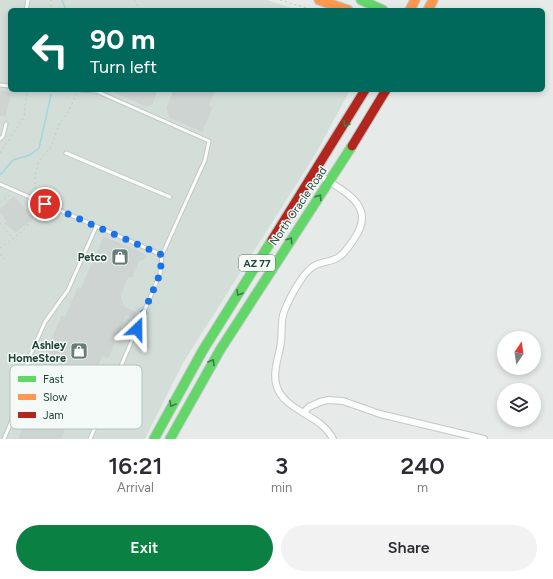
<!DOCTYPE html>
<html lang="en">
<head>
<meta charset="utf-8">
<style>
  :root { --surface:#fff; --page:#f2f2f3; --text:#2b2b33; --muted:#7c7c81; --accent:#0b8043 }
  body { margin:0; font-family:Figtree,sans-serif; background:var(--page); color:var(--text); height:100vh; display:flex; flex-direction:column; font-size:15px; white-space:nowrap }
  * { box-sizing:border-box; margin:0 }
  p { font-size:13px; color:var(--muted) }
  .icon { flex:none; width:22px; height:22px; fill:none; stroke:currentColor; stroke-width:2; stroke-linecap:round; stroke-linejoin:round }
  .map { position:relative; height:439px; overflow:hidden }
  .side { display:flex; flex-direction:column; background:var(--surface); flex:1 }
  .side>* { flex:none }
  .banner { position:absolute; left:8px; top:8px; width:537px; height:84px; border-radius:6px; box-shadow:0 2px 6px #0003; background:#00695c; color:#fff; overflow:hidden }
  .needle { width:26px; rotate:13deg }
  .tools { position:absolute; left:497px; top:331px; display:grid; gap:8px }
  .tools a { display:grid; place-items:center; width:44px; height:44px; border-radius:50%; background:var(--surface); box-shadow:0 2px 6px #0003; font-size:20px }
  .pin { position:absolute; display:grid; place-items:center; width:34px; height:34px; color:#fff; margin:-17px; border:2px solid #fff; border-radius:50%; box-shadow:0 1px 4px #0007 }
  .me { position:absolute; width:44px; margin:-22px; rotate:23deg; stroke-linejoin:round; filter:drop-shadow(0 0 3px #0008) }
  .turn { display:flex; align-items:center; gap:14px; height:84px; padding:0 16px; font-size:18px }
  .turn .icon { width:52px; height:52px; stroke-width:2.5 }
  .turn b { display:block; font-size:28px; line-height:34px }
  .eta { display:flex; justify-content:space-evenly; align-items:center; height:68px; text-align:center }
  .eta b { font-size:24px; font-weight:600; line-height:28px }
  .action { display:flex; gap:8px; margin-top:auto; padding:8px 16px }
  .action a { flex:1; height:46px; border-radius:24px; background:var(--accent); color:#fff; font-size:16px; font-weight:600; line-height:46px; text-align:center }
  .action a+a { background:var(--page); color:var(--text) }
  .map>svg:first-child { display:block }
  .built { fill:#d3ded9 }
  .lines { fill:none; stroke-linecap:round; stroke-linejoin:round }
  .stream { stroke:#a2d7de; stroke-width:1.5 }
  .building { fill:#cdd4d1; stroke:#ced4d2 }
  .lane-casing { stroke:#c3c8c6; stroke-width:5 }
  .street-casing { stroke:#c3c8c6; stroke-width:8 }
  .fast-casing { stroke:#bdc7c4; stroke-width:11 }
  .slow-casing { stroke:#bdc7c4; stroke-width:11 }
  .jam-casing { stroke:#bdc7c4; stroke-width:11 }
  .path { stroke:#c1cbc7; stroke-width:1; stroke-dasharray:2 3; stroke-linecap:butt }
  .lane { stroke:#fbfcfc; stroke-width:3 }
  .street { stroke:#fbfcfc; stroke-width:6 }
  .fast { stroke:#63d668; stroke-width:9 }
  .slow { stroke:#ff974d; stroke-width:9 }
  .jam { stroke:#b3261e; stroke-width:9 }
  .oneway { stroke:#3b7d4b }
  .route { stroke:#1a73e8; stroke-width:7; stroke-dasharray:0 12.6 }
  .labels { text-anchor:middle; stroke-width:3; stroke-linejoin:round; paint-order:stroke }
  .shield { fill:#f4faf7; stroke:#607971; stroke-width:1 }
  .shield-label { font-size:10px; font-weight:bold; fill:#204237 }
  .street-label { font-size:11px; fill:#204237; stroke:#f4faf7 }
  .poi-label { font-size:11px; font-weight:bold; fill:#204237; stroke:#f4faf7; text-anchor:end }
  .key { fill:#f4faf7; stroke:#b4c3bd; stroke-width:1 }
  .key-label { font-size:11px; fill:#204237 }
</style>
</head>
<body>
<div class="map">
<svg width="553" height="439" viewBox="0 0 553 439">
  <rect width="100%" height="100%" fill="#e6ebe9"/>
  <path class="built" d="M0,0H267L298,10H10V90H350L315,155L183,363L145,439H0Z"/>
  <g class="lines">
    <path class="stream" d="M62,0L66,10
      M0,175L13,160L30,155L39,148L51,95"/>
  </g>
  <path class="building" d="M110,90H157L152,104L146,106Z
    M174,90H215L208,106L212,108L202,131L170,118L167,108Z
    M1,91L11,93L5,116L0,115Z
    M14,197L33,218L16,232L5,223L7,221L0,212V209Z
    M104,237L146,255L143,260H139L132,277L128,276L120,296L124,307L135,312L133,317L126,314L108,358L102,355L88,389L78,385L71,401L77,411L64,406L57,427L64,430L61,439H19L28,407L26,406L42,370L39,368L62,316L65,318L78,288L81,289Z"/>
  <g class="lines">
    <g class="lane-casing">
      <path id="lane" d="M26,10L28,0
        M0,85L10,86
        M81,90L96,91L209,141L205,160L162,255L160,274L90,439
        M0,139L3,136L6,124
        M66,153L170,197
        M0,184L162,255
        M4,439L16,410L29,358L45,322L68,290L96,227"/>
    </g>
    <g class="street-casing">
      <path id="street" d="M316,173C340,190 379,204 354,239C350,245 345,253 339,257C330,263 319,261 311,268C301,276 287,302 283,315C281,324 282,333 281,342C279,357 273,369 276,384C283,412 320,413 333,439
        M304,412L309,407L320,402L328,400L343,401L380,414L484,439"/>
    </g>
    <g class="fast-casing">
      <path id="fast" d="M361,0L383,10
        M154,439L203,350L272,240
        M170,439L220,350L352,146"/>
    </g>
    <g class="slow-casing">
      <path id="slow" d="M319,0L348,10
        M410,10L415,0
        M428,10L433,0"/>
    </g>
    <g class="jam-casing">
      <path id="jam" d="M352,146L386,90
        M272,240L365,90"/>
    </g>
    <path class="path" d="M51,0V10
      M134,0L140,10
      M280,0L314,10
      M0,153L24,117L27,90
      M35,194V176L39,161L51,147L60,122L67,114L77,93
      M0,202L10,195
      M0,223L12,238
      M0,248C16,236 32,227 37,206
      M0,254L4,259"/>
    <use href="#lane" class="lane"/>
    <use href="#street" class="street"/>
    <use href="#fast" class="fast"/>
    <use href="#slow" class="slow"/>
    <use href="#jam" class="jam"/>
  </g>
  <defs><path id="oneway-chevron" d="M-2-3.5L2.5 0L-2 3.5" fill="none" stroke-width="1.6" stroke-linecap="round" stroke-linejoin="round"/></defs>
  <g class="oneway">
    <use href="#oneway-chevron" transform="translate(346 124) rotate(121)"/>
    <use href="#oneway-chevron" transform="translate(319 197) rotate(-57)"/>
    <use href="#oneway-chevron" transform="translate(290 240) rotate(-56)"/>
    <use href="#oneway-chevron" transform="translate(239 293) rotate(122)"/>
    <use href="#oneway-chevron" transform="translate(212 362) rotate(-59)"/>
    <use href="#oneway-chevron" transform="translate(172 404) rotate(119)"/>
  </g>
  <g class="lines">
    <path class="route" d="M45,204L162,255L160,274L137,329"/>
  </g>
  <defs>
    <g id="shop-square" transform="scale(0.9)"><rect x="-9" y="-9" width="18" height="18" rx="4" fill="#657d75" stroke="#f4faf7"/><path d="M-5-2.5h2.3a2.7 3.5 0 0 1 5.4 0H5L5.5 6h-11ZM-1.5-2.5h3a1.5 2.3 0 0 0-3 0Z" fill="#fff"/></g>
  </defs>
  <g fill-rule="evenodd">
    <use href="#shop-square" x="120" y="257"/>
    <use href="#shop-square" x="79" y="351"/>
  </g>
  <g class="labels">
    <rect class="shield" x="239" y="255" width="36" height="16" rx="3"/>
    <g class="shield-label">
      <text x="257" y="267">AZ 77</text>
    </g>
    <g class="street-label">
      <text transform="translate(298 206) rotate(-56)" y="4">North Oracle Road</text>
    </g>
    <g class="poi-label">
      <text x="107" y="261">Petco</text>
      <text x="66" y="349">Ashley<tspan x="66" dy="13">HomeStore</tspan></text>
    </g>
  </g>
  <rect x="10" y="365" width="132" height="64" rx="6" class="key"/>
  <rect x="18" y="376" width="18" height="6" fill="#63d668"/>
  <rect x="18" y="394" width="18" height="6" fill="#ff974d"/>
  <rect x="18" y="412" width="18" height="6" fill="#b3261e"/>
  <g class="key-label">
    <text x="43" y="383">Fast</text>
    <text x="43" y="401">Slow</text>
    <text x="43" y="419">Jam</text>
  </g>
</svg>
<div class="tools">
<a><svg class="needle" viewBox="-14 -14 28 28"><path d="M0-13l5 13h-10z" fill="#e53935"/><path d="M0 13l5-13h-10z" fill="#7c7c81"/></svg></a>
<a><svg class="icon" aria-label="layers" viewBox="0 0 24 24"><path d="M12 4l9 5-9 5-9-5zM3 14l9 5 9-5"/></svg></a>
</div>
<div class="pin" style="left:45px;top:204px;background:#d93025"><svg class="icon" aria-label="arrive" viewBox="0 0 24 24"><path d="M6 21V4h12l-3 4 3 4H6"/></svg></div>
<svg class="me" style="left:137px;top:329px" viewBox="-20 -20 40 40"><path d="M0-17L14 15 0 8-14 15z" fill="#1a73e8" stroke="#fff" stroke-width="4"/></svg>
<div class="banner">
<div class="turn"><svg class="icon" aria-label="left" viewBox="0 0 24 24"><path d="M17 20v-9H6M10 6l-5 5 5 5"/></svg><div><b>90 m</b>Turn left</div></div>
</div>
</div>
<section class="side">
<div class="eta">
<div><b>16:21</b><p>Arrival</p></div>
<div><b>3</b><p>min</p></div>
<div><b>240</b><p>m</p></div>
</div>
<div class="action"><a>Exit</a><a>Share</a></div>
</section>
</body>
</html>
